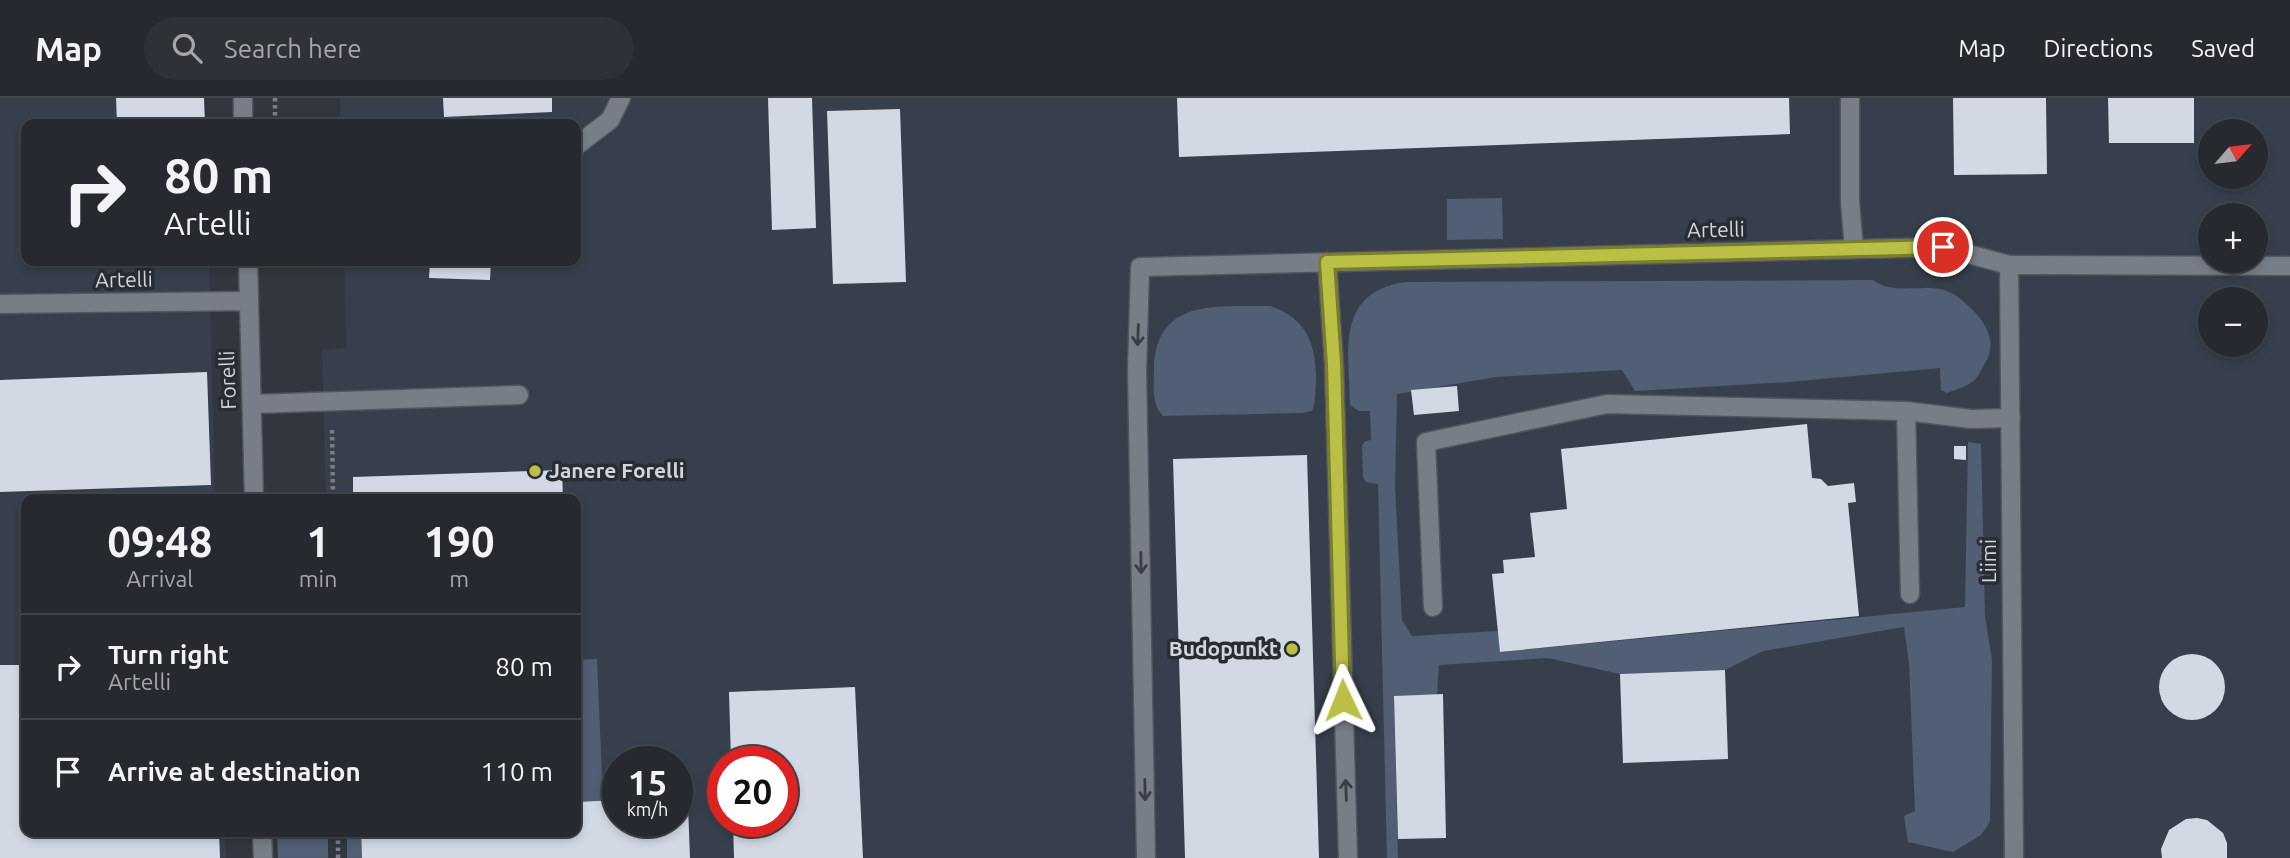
<!DOCTYPE html>
<html lang="en">
<head>
<meta charset="utf-8">
<style>
  :root { --surface:#26292f; --page:#2e3137; --text:#f1f3f6; --muted:#a4a6aa; --line:#42454b }
  body { margin:0; font-family:Ubuntu,sans-serif; background:var(--page); color:var(--text); height:100vh; display:flex; flex-direction:column; font-size:26px; white-space:nowrap }
  * { box-sizing:border-box; margin:0 }
  p { font-size:23px; color:var(--muted) }
  .icon { flex:none; width:38px; height:38px; fill:none; stroke:currentColor; stroke-width:2; stroke-linecap:round; stroke-linejoin:round }
  .map { position:relative; flex:1; overflow:hidden }
  .side { position:absolute; left:21px; top:396px; width:560px; height:343px; display:flex; flex-direction:column; background:var(--surface); border-radius:14px; box-shadow:0 4px 10px #0003,0 0 0 2px var(--line) }
  .side>* { flex:none }
  .top-card { position:absolute; left:21px; top:21px; width:560px; height:147px; border-radius:14px; box-shadow:0 4px 10px #0003,0 0 0 2px var(--line); background:#26292f; color:var(--text); overflow:hidden }
  .needle { width:46px; rotate:62deg }
  .controls { position:absolute; left:2198px; top:21px; display:grid; gap:14px }
  .controls a { display:grid; place-items:center; width:70px; height:70px; border-radius:50%; background:var(--surface); box-shadow:0 4px 10px #0003,0 0 0 2px var(--line); font-size:35px }
  .speed { position:absolute; left:602px; top:648px; display:flex; gap:14px; font-size:35px; font-weight:700; text-align:center }
  .speed>* { display:grid; place-content:center; width:91px; height:91px; border-radius:50%; background:var(--surface); box-shadow:0 4px 10px #0003,0 0 0 2px var(--line); line-height:1 }
  .speed small { font-size:18px; font-weight:400 }
  .speed .limit { border:10px solid #d22; background:#fff; color:#111 }
  .pin { position:absolute; display:grid; place-items:center; width:60px; height:60px; color:#fff; margin:-30px; border:4px solid #fff; border-radius:50%; box-shadow:0 2px 7px #0007 }
  .me { position:absolute; width:77px; margin:-38px; rotate:358deg; stroke-linejoin:round; filter:drop-shadow(0 0 5px #0008) }
  .turn { display:flex; align-items:center; gap:24px; height:147px; padding:0 28px; font-size:32px }
  .turn .icon { width:91px; height:91px; stroke-width:2.5 }
  .turn b { display:block; font-size:49px; line-height:60px }
  .eta { display:flex; justify-content:space-evenly; align-items:center; height:119px; text-align:center }
  .eta b { font-size:42px; font-weight:700; line-height:49px }
  ul { padding:0; list-style:none }
  li { display:flex; align-items:center; gap:21px; height:105px; padding:0 28px; border-top:2px solid var(--line) }
  li div { flex:1 }
  li b { display:block; font-size:26px }
  li em { font-style:normal }
  header { display:flex; align-items:center; gap:42px; box-sizing:border-box; height:98px; padding:0 35px; background:var(--surface); border-bottom:2px solid var(--line) }
  header strong { font-size:33px }
  nav { display:flex; gap:38px; margin-inline-start:auto; font-size:24px }
  .search { width:490px; height:63px; background:var(--page); display:flex; align-items:center; gap:18px; box-sizing:border-box; padding:0 24px; border-radius:38px; color:var(--muted); font-size:26px }
  .map>svg:first-child { display:block }
  .built { fill:#373f4d; fill-rule:evenodd }
  .green { fill:#525e73 }
  .building { fill:#d2d9e4 }
  .lines { fill:none; stroke-linecap:round; stroke-linejoin:round }
  .service-casing { stroke:#51555c; stroke-width:21 }
  .minor-casing { stroke:#51555c; stroke-width:21 }
  .path { stroke:#7a7e84; stroke-width:4.5; stroke-dasharray:3.5 3.5; stroke-linecap:butt }
  .service { stroke:#787e88; stroke-width:18 }
  .minor { stroke:#787e88; stroke-width:18 }
  .oneway { stroke:#383d46 }
  .route-casing { stroke:#797d2d; stroke-width:18 }
  .route { stroke:#bac045; stroke-width:12 }
  .poi-dot { fill:#bac045; stroke:#282d35; stroke-width:2.5 }
  .labels { text-anchor:middle; stroke-width:7; stroke-linejoin:round; paint-order:stroke }
  .street-label { font-size:21px; fill:#d2d5da; stroke:#282d35 }
  .poi-label { font-size:21px; font-weight:bold; fill:#d2d5da; stroke:#282d35; text-anchor:start }
</style>
</head>
<body>
<header>
<strong>Map</strong>
<div class="search"><svg class="icon" aria-label="search" viewBox="0 0 24 24"><circle cx="10" cy="10" r="6"/><path d="M15 15l6 6"/></svg>Search here</div>
<nav><a>Map</a><a>Directions</a><a>Saved</a></nav>
</header>
<div class="map">
<svg width="2290" height="760" viewBox="0 0 2290 760">
  <rect width="100%" height="100%" fill="#32373f"/>
  <path class="built" d="M0,0H204L205,26H26V163H209L215,401H26V733H225L226,760H0Z
    M340,0H2290V760H360V733H576V401H326L322,252L346,250L344,163H576V26H341ZM2210,33H2256V79H2210ZM2210,117H2256V163H2210ZM2210,201H2256V247H2210ZM618,663H677V723H618ZM723,663H782V723H723Z"/>
  <path class="green" d="M1502,100L1503,141L1447,142V101Z
    M1873,182C1897,200 1931,181 1955,197C1977,213 2003,239 1984,267C1981,273 1977,281 1972,284C1965,289 1955,292 1947,295L1941,292L1940,270L1789,284L1635,293L1622,272L1496,279L1397,296L1395,388L1402,522L1412,538L1498,533L1501,554L1965,509L1968,344L1981,346L1985,518L1992,562L1990,724L1981,737L1953,754L1908,744L1904,718L1915,713L1909,565L1904,529L1763,553L1725,572L1620,576L1548,560L1439,567L1437,597L1394,598L1398,760H1387L1378,386L1366,384L1363,379L1362,347L1366,343L1371,342L1370,313H1359L1350,307C1349,253 1335,195 1405,184Z
    M1270,208C1308,220 1317,249 1316,286C1315,295 1316,304 1312,313L1302,315L1163,318C1151,305 1154,289 1154,272C1155,199 1218,209 1270,208Z
    M597,561L603,703L576,704V562Z
    M277,733H328V760H278Z
    M347,733H361L362,760H347Z"/>
  <path class="building" d="M116,0H204L205,26H117Z
    M443,0H552V14L444,19V26H406V21L444,19Z
    M768,0H812L816,130L772,132Z
    M1177,0H1789L1790,36L1179,59Z
    M1953,0H2046L2047,76L1954,77Z
    M2108,0H2194V45H2109Z
    M900,11L906,184L833,186L827,13Z
    M430,163H491L490,182L429,180Z
    M207,274L211,387L0,394V282Z
    M1457,288L1459,313L1414,317L1411,292Z
    M1807,326L1812,380L1821,381L1828,388L1854,385L1856,404L1848,405L1859,518L1500,554L1492,476L1504,475L1503,462L1535,459L1530,415L1567,411L1561,351Z
    M1954,348H1966V362L1954,361Z
    M1307,357L1319,760H1185L1173,361Z
    M562,372L563,401H353V379Z
    M2159 589a33 33 0 1 1 66 0a33 33 0 1 1-66 0Z
    M0,567H26V733H219L220,760H0Z
    M1725,572L1728,661L1623,665L1620,576Z
    M855,589L863,760H734L733,723H782V663H731L729,594Z
    M1443,596L1446,740L1398,741L1394,598Z
    M677,682H687L690,760H362L361,733H576V704L618,702V723H677Z
    M2197,720L2207,722L2223,735L2227,745V760H2162L2161,751L2169,732L2186,721Z"/>
  <g class="lines">
    <g class="service-casing">
      <path id="service" d="M1850,0V104L1854,151
        M576,48L610,22L621,0
        M1327,164L1334,266L1348,760
        M252,306L519,297
        M1906,313L1910,496
        M1433,509L1426,344L1607,306L1906,313L1971,321L2011,320
        M1146,760L1137,273L1140,169L1943,149L2009,167"/>
    </g>
    <g class="minor-casing">
      <path id="minor" d="M243,0V26
        M248,163L254,401
        M0,206L249,203
        M262,733L263,760
        M2014,760L2009,167L2290,168"/>
    </g>
    <path class="path" d="M275,0V26
      M332,332L333,401
      M338,760V733"/>
    <use href="#service" class="service"/>
    <use href="#minor" class="minor"/>
  </g>
  <defs><path id="oneway-shaft" d="M-6 0H5M1.5-3L5.5 0L1.5 3" fill="none" stroke-width="1.6" stroke-linecap="round" stroke-linejoin="round" transform="scale(1.75)"/></defs>
  <g class="oneway">
    <use href="#oneway-shaft" transform="translate(1138 237) rotate(92)"/>
    <use href="#oneway-shaft" transform="translate(1141 465) rotate(89)"/>
    <use href="#oneway-shaft" transform="translate(1145 692) rotate(89)"/>
    <use href="#oneway-shaft" transform="translate(1346 692) rotate(-92)"/>
  </g>
  <g class="lines">
    <g class="route-casing">
      <path id="route" d="M1343,602L1334,266L1327,164L1943,149"/>
    </g>
    <use href="#route" class="route"/>
  </g>
  <g class="poi-dot">
    <circle cx="535" cy="373" r="7"/>
    <circle cx="1292" cy="551" r="7"/>
  </g>
  <g class="labels">
    <g class="street-label">
      <text transform="translate(1716 132) rotate(-1)" y="7">Artelli</text>
      <text transform="translate(124 182) rotate(-1)" y="7">Artelli</text>
      <text transform="translate(228 282) rotate(-92)" y="7">Forelli</text>
      <text transform="translate(1989 463) rotate(-90)" y="7">Liimi</text>
    </g>
    <g class="poi-label">
      <text x="549" y="380">Janere Forelli</text>
      <text x="1278" y="558" text-anchor="end">Budopunkt</text>
    </g>
  </g>
</svg>
<div class="controls">
<a><svg class="needle" viewBox="-14 -14 28 28"><path d="M0-13l5 13h-10z" fill="#e53935"/><path d="M0 13l5-13h-10z" fill="#a4a6aa"/></svg></a>
<a>+</a>
<a>−</a>
</div>
<div class="speed"><div>15<small>km/h</small></div><div class="limit">20</div></div>
<div class="pin" style="left:1943px;top:149px;background:#d93025"><svg class="icon" aria-label="arrive" viewBox="0 0 24 24"><path d="M6 21V4h12l-3 4 3 4H6"/></svg></div>
<svg class="me" style="left:1343px;top:602px" viewBox="-20 -20 40 40"><path d="M0-17L14 15 0 8-14 15z" fill="#bac045" stroke="#fff" stroke-width="4"/></svg>
<div class="top-card">
<div class="turn"><svg class="icon" aria-label="right" viewBox="0 0 24 24"><path d="M7 20v-9h11M14 6l5 5-5 5"/></svg><div><b>80 m</b>Artelli</div></div>
</div>
<section class="side">
<div class="eta">
<div><b>09:48</b><p>Arrival</p></div>
<div><b>1</b><p>min</p></div>
<div><b>190</b><p>m</p></div>
</div>
<ul>
<li><svg class="icon" aria-label="right" viewBox="0 0 24 24"><path d="M7 20v-9h11M14 6l5 5-5 5"/></svg><div><b>Turn right</b><p>Artelli</p></div><em>80 m</em></li>
<li><svg class="icon" aria-label="arrive" viewBox="0 0 24 24"><path d="M6 21V4h12l-3 4 3 4H6"/></svg><div><b>Arrive at destination</b></div><em>110 m</em></li>
</ul>
</section>
</div>
</body>
</html>
